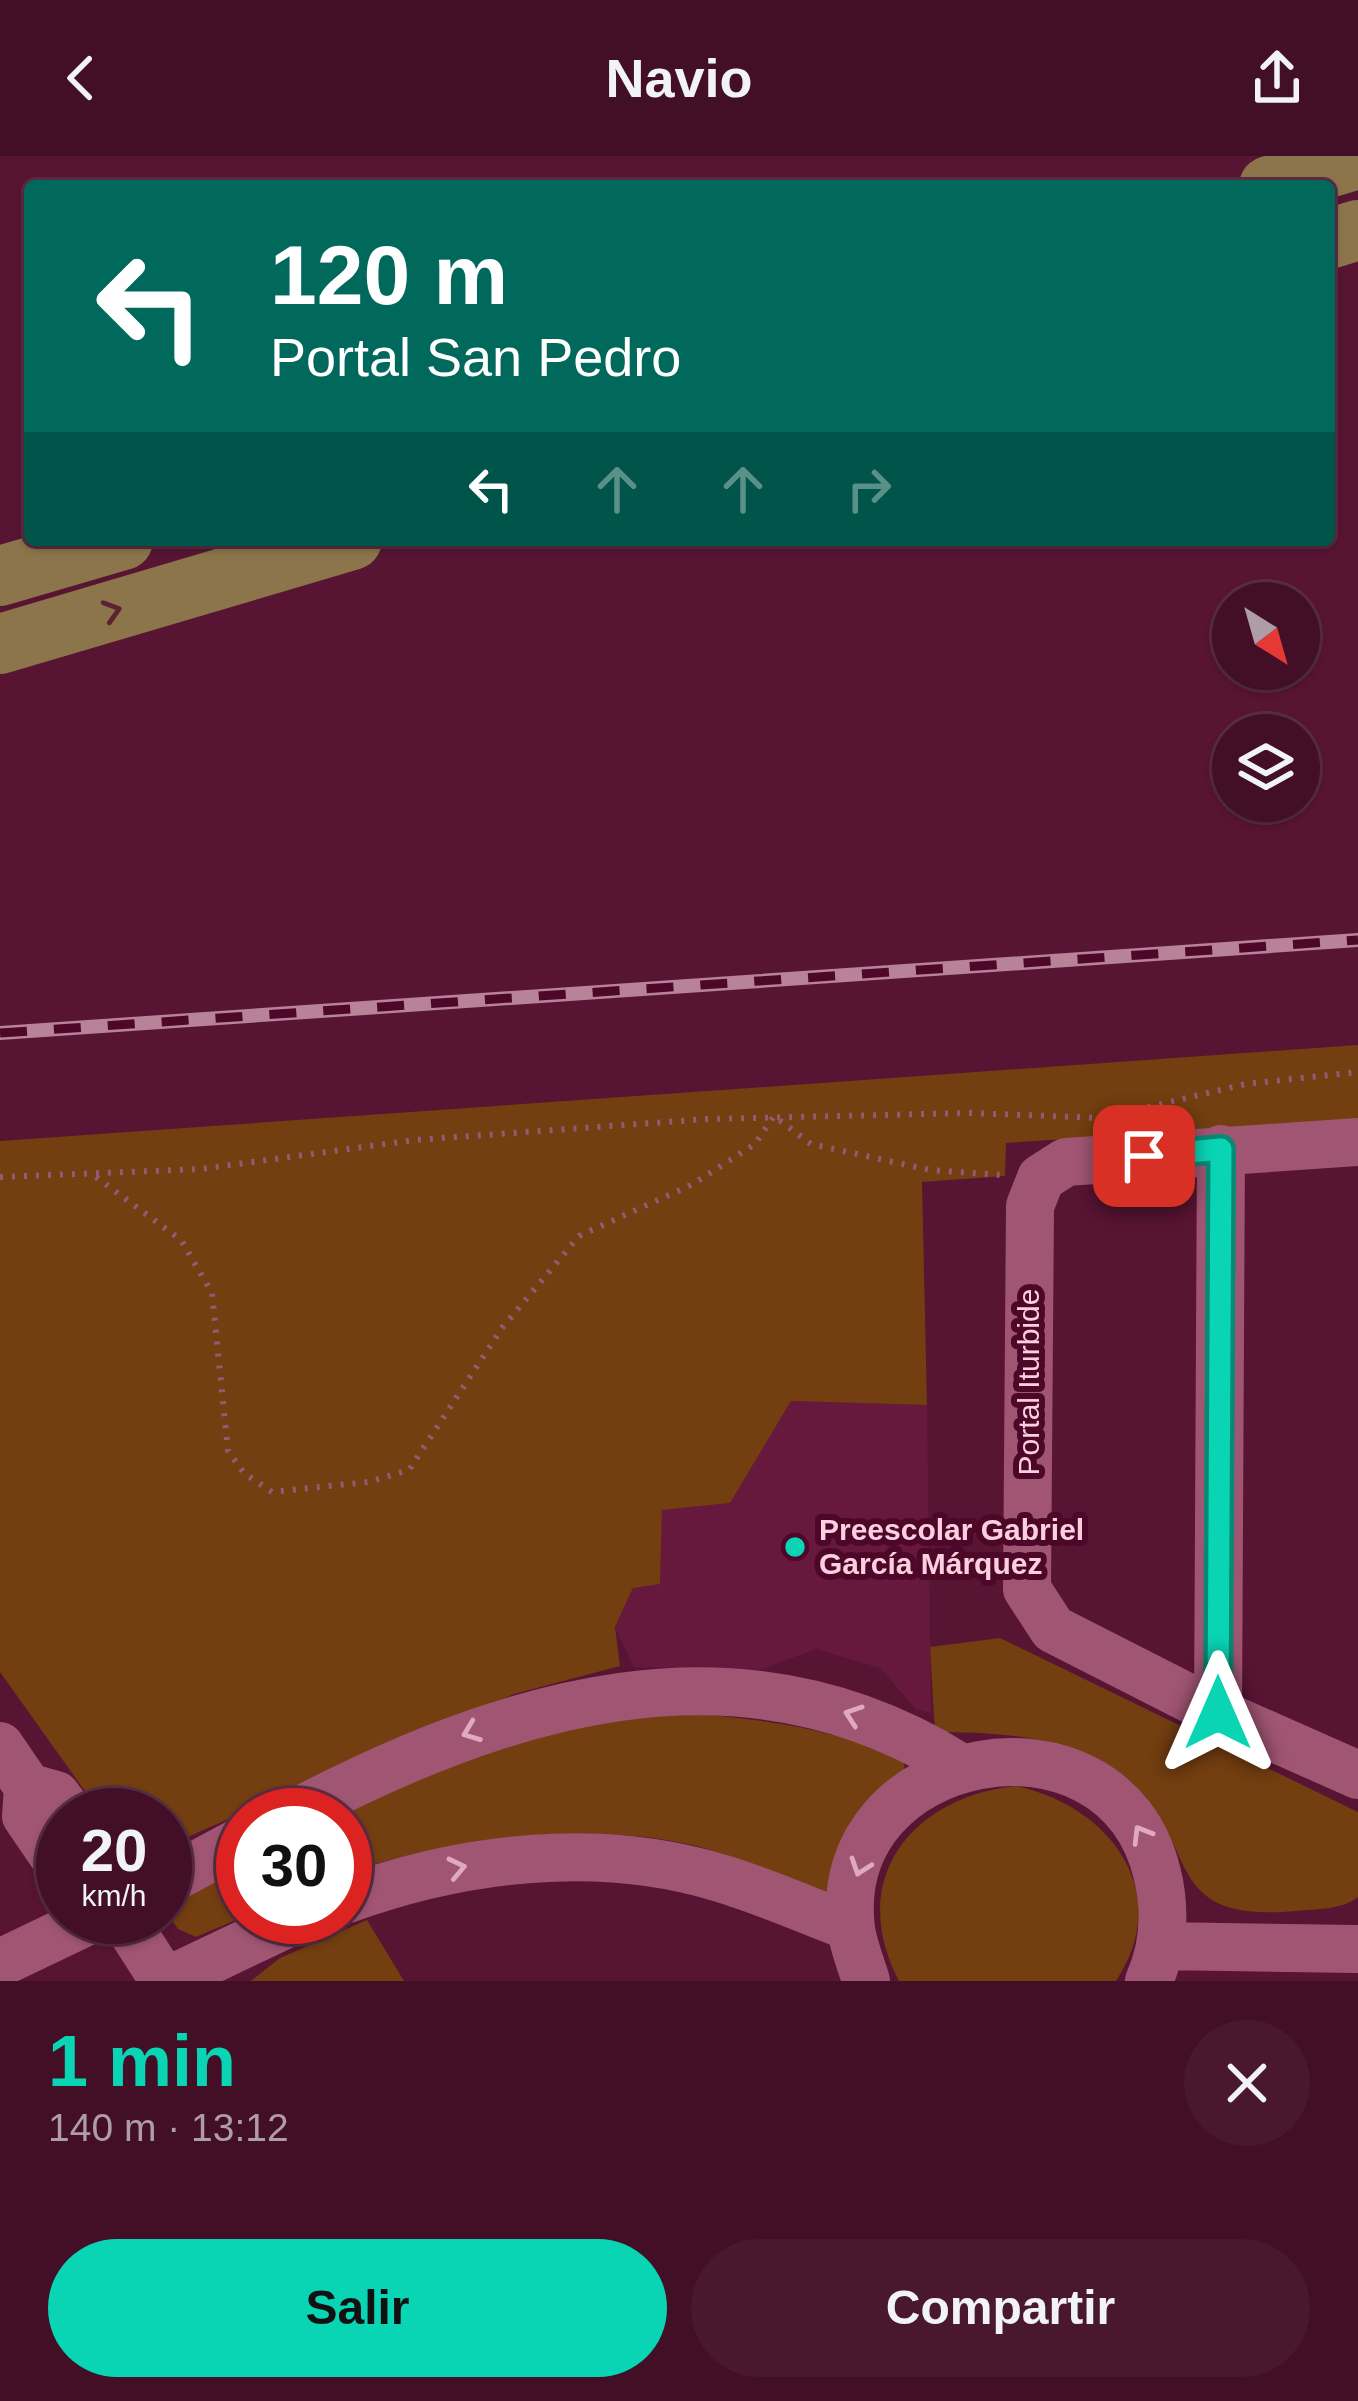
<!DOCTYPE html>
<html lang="es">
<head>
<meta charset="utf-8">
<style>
  :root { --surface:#420f26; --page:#49182e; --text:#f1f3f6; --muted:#ae9ca7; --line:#5a2f43; --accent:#09d5b5 }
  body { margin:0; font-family:Helvetica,sans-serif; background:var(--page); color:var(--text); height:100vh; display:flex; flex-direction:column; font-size:45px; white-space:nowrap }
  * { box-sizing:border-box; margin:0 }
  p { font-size:39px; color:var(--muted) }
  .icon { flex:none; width:66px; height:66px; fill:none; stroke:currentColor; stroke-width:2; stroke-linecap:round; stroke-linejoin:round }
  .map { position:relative; height:1825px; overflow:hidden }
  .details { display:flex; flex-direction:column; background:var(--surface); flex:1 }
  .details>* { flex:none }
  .hud { position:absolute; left:24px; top:24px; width:1311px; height:366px; border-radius:12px; box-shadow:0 3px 9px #0004,0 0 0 3px var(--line); background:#00695c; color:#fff; overflow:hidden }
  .needle { width:78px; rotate:143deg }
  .buttons { position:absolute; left:1212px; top:426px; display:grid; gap:24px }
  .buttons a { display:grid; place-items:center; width:108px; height:108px; border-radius:50%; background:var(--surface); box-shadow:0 3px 9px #0004,0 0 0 3px var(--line); font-size:60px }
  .speed { position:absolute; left:36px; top:1632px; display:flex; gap:24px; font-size:60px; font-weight:700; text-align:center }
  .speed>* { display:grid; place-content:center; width:156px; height:156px; border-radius:50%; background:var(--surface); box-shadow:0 3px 9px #0004,0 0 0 3px var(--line); line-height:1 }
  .speed small { font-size:30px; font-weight:400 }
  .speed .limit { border:18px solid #d22; background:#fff; color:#111 }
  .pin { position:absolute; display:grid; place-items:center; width:102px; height:102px; color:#fff; margin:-51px; border-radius:24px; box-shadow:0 6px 18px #0006 }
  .me { position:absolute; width:132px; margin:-66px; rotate:0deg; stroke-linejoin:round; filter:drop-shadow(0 0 9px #0008) }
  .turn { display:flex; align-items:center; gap:42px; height:252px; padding:0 48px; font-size:54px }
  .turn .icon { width:156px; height:156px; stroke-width:2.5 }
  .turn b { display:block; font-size:84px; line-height:102px }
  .lanes { display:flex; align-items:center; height:114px; padding:0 48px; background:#0003; justify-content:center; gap:60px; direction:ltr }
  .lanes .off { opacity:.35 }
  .round { display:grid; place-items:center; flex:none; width:126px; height:126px; border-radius:63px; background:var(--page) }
  .summary { display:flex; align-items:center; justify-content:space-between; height:204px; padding:0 48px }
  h1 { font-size:72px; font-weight:600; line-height:90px; color:var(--accent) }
  .action { display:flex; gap:24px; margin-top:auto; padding:24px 48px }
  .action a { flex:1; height:138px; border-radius:72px; background:var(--accent); color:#111; font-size:48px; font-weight:600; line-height:138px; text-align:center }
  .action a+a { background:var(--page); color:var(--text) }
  header { display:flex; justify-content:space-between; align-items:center; height:156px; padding:0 48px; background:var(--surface); font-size:54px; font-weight:600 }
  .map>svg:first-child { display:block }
  .built { fill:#66193c }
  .green { fill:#733e10 }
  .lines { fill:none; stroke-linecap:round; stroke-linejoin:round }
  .path { stroke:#955a73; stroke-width:6; stroke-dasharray:3 9; stroke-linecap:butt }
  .minor { stroke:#a05572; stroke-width:48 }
  .major { stroke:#8c754b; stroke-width:60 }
  .rail-casing { stroke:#b88298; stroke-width:14 }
  .rail { stroke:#4c0729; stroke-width:9; stroke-dasharray:27; stroke-linecap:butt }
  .oneway { stroke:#5c2232 }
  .oneway2 { stroke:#e0aabe }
  .route-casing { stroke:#068a76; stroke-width:30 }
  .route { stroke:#09d5b5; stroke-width:21 }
  .poi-dot { fill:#09d5b5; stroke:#4c0729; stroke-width:4.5 }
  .labels { text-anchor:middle; stroke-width:12; stroke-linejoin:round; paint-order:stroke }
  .street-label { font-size:30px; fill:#fbcfde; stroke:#4c0729 }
  .poi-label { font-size:30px; font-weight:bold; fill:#fbcfde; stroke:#4c0729; text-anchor:start }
</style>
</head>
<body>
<header><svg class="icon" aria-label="back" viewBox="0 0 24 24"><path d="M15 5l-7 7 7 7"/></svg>Navio<svg class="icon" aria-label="share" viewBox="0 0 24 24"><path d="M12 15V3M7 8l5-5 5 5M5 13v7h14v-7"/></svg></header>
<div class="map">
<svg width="1358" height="1825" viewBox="0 0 1358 1825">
  <rect width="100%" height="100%" fill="#581433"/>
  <path class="built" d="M791,1245L927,1249L931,1557L916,1553L880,1512L816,1493L759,1514L634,1511L615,1471L634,1431L660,1427L662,1354L730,1347Z"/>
  <path class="green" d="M1358,889V964L1006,987L1005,1020L922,1026L927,1249L791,1245L730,1347L662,1354L660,1428L633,1432L615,1471L620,1510L514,1538L165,1691V1659H102L0,1516V985Z
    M1000,1482L1358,1656V1741C1342,1754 1316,1753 1296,1755C1160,1767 1202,1692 1130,1625C1082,1580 997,1576 935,1576L930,1491Z
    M685,1557C760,1563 836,1572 904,1605L905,1620L830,1741C786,1724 738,1700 692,1689C578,1664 454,1683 345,1717V1659C461,1591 552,1567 685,1557Z
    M1016,1630C1107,1649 1176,1734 1116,1825H899C846,1724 911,1641 1016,1630Z
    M243,1703V1761L196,1781L178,1773L171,1763L174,1745Z
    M367,1764L404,1825H251L280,1802Z"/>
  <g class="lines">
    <path class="path" d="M0,1021L201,1013L415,984L708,963L970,957L1101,962L1246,928L1358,916
      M96,1021L181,1084L212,1137L228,1295L244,1317L272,1336L368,1326L409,1314L502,1172L579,1080L693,1028L755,988L774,960L811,988L930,1014L1002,1019"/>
    <path class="minor" d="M1358,986L1066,1006L1041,1022L1030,1050L1027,1433L1053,1473L1218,1557L1358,1619
      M1218,1557L1221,993
      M0,1590L28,1631
      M28,1631L26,1660L56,1704L63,1705
      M28,1631L56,1639L71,1659
      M291,1659C504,1547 737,1472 958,1610
      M165,1726L243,1684
      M345,1744C463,1701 598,1685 720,1722C764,1735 808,1755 851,1771
      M123,1761L164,1825
      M1160,1790L1358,1793
      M0,1807L96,1761
      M167,1825L301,1761
      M866,1825C861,1808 853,1789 851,1772C829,1591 1113,1537 1157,1717C1166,1753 1164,1791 1149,1825"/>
    <path class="major" d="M1269,30L1358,3
      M1329,83L1358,74
      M0,420L123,384
      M0,488L352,384"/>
    <g class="rail-casing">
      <path id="rail" d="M0,877L1358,784"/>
    </g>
    <use href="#rail" class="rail"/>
  </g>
  <defs><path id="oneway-chevron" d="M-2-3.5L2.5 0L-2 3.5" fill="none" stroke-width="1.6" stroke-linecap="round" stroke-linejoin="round" transform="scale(3)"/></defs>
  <use class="oneway" href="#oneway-chevron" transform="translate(112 455) rotate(-17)"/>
  <g class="oneway2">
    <use href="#oneway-chevron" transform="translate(853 1559) rotate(-161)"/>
    <use href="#oneway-chevron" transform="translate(471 1576) rotate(159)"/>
    <use href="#oneway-chevron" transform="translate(1141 1678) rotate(-121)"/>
    <use href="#oneway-chevron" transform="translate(860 1711) rotate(109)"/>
    <use href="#oneway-chevron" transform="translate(457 1712) rotate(-12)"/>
  </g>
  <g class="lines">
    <g class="route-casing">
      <path id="route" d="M1144,1000L1221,993L1218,1557"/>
    </g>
    <use href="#route" class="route"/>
  </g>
  <circle class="poi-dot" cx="795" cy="1391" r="12"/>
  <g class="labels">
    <g class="street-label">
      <text transform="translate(1029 1226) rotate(-90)" y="10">Portal Iturbide</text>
    </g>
    <g class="poi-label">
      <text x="819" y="1384">Preescolar Gabriel<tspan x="819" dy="34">García Márquez</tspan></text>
    </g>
  </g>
</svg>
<div class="buttons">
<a><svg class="needle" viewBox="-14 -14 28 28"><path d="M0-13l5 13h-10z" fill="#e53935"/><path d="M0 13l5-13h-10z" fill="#ae9ca7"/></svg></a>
<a><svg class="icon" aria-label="layers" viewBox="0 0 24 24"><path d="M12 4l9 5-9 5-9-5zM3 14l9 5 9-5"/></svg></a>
</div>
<div class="speed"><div>20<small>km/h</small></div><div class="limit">30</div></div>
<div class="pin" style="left:1144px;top:1000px;background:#d93025"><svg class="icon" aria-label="arrive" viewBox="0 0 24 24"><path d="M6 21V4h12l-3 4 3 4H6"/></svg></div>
<svg class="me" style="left:1218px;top:1557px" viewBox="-20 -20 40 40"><path d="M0-17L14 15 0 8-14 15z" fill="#09d5b5" stroke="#fff" stroke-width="4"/></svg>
<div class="hud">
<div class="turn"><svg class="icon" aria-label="left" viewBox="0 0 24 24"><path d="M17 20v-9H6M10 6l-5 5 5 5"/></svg><div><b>120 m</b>Portal San Pedro</div></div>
<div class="lanes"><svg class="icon" aria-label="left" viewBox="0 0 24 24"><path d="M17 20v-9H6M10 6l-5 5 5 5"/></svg><svg class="icon off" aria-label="ahead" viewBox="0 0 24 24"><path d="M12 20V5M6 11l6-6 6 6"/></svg><svg class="icon off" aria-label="ahead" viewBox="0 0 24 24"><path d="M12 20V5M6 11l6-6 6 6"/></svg><svg class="icon off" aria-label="right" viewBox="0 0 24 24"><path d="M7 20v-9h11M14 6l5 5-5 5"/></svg></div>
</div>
</div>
<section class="details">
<div class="summary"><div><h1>1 min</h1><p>140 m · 13:12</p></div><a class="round"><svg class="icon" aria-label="close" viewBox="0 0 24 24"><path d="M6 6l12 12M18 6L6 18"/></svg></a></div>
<div class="action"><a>Salir</a><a>Compartir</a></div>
</section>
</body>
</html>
